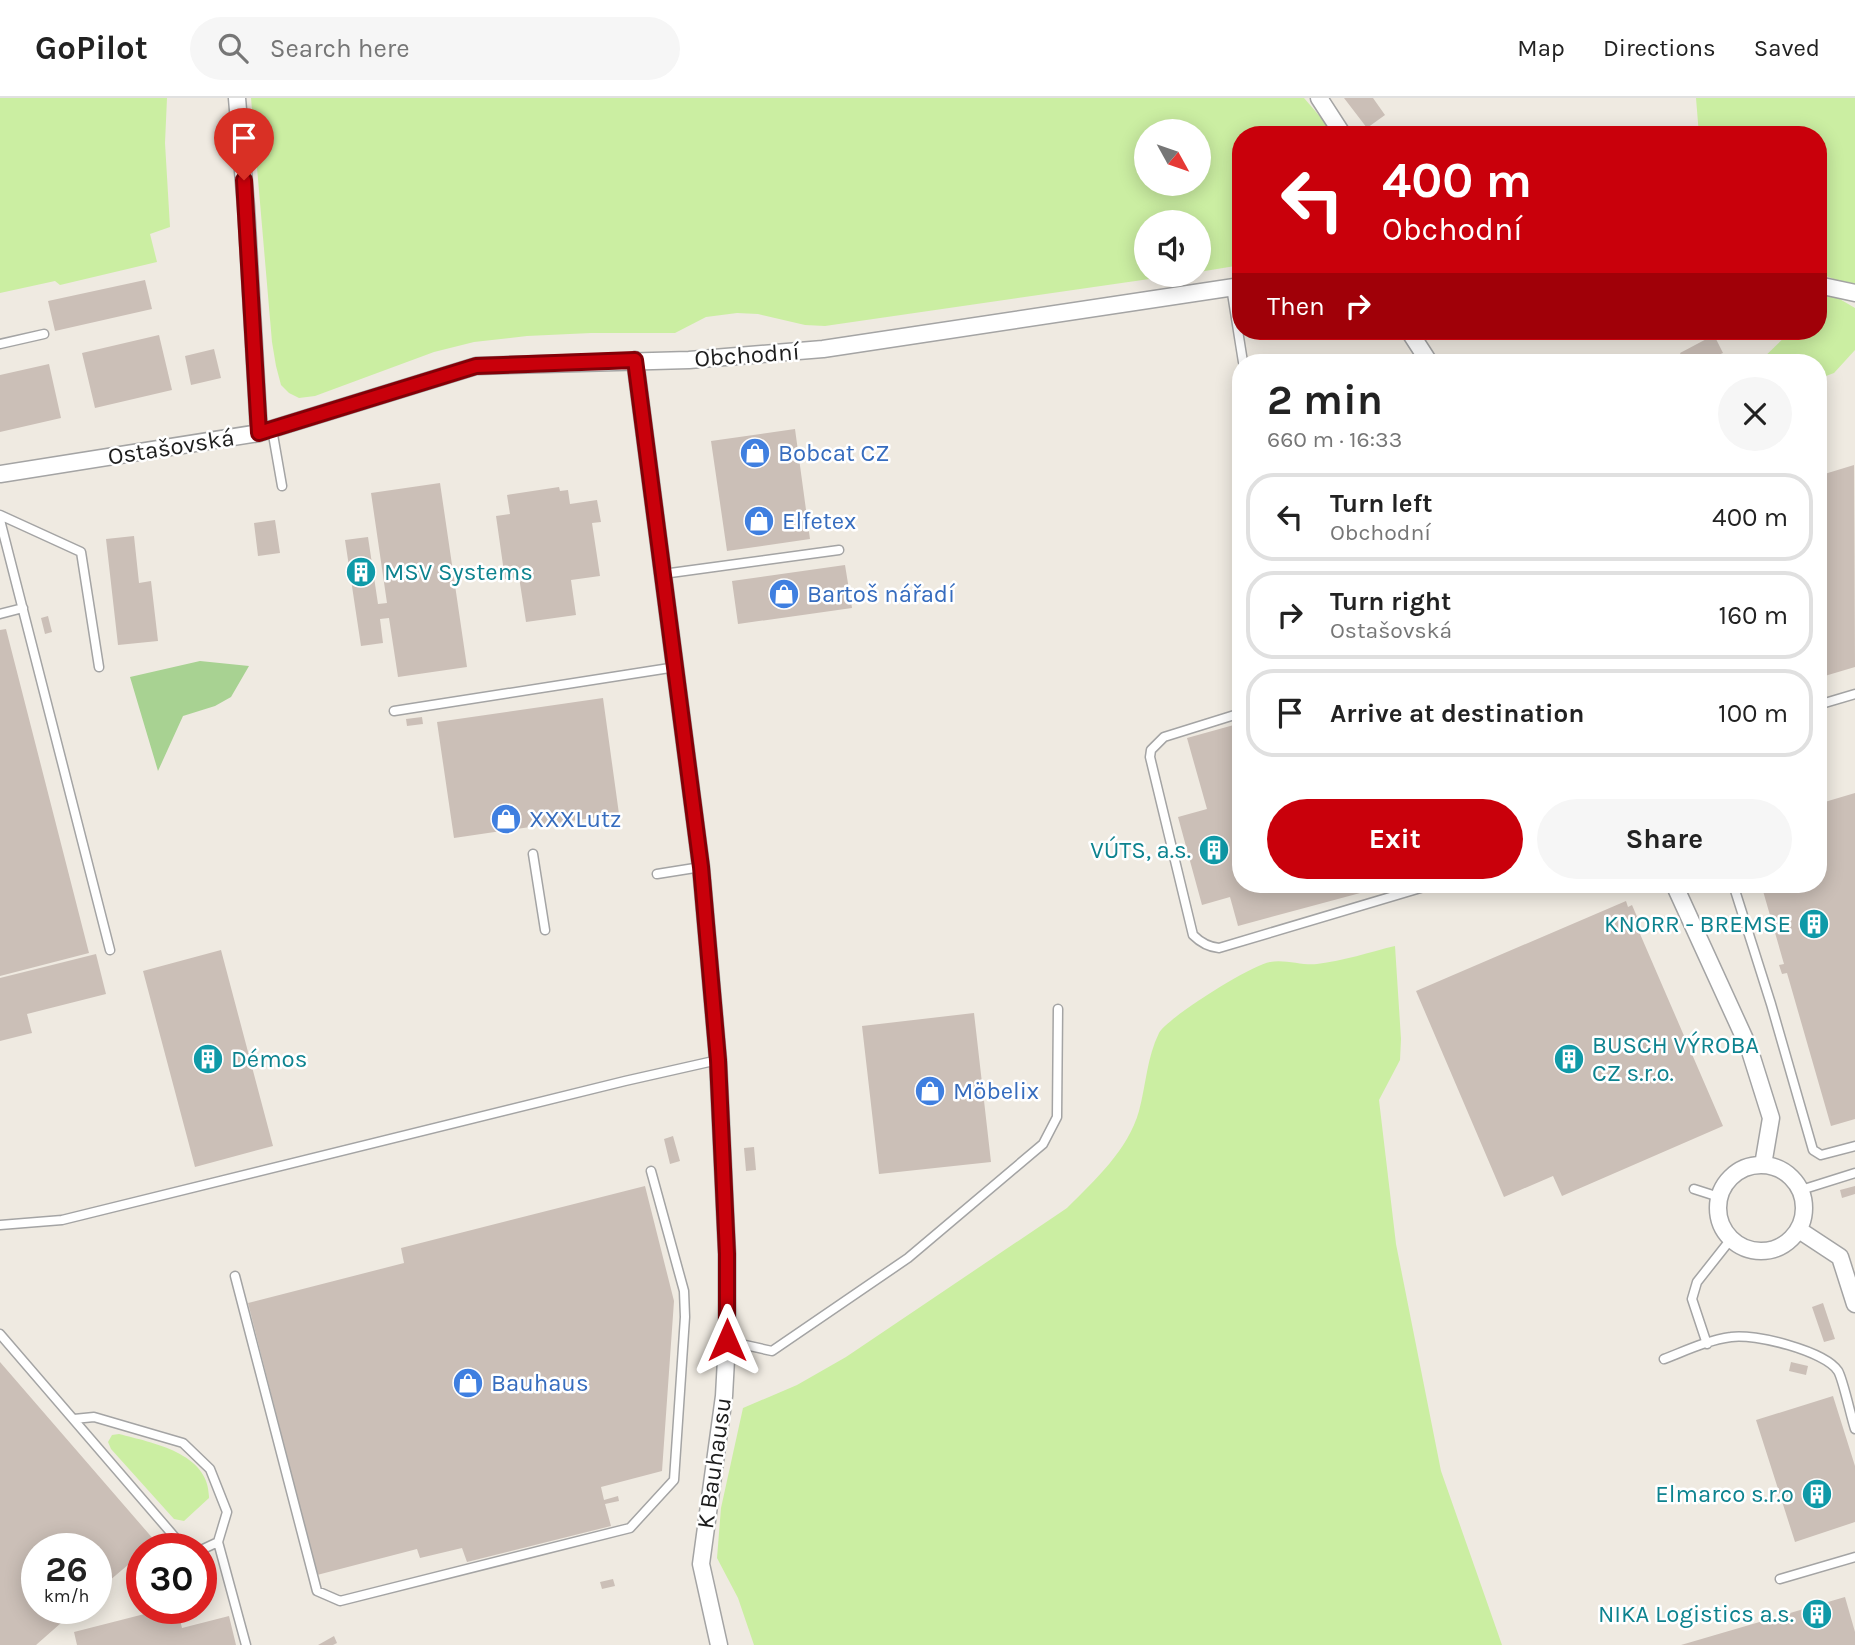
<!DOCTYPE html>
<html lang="en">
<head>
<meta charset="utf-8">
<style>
  :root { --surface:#fff; --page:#f6f6f6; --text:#222; --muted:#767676; --line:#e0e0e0; --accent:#c9000b }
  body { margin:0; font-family:Karla,sans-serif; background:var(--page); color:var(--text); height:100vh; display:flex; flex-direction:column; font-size:26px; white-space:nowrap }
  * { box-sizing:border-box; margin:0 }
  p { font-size:23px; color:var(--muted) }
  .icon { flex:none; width:38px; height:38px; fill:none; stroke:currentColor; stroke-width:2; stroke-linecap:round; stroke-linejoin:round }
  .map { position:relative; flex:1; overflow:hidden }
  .panel { position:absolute; left:1232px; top:256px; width:595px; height:539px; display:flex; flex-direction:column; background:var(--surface); border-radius:28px; box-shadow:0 4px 18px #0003 }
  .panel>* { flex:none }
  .hud { position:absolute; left:1232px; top:28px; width:595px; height:214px; border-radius:28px; box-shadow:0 4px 18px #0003; background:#c9000b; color:#fff; overflow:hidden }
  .needle { width:46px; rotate:130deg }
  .buttons { position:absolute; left:1134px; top:21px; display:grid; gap:14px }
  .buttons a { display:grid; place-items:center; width:77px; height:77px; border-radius:50%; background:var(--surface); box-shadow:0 4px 18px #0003; font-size:35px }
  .speed { position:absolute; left:21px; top:1435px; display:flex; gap:14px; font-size:35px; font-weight:700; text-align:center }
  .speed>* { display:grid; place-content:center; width:91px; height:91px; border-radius:50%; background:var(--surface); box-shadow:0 4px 18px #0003; line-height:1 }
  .speed small { font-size:18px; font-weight:400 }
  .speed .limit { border:10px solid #d22; background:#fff; color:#111 }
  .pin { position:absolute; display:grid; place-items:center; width:60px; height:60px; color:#fff; margin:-72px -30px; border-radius:50% 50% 50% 0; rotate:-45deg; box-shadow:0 0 7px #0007 }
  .pin .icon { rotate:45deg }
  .me { position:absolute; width:77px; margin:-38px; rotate:0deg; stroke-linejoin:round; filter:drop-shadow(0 0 5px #0008) }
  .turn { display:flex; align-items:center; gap:24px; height:147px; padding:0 35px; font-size:32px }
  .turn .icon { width:91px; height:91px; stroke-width:2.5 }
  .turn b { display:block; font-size:49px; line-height:60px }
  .then { display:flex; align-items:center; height:66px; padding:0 35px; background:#0003; gap:14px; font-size:26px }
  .round { display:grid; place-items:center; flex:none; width:74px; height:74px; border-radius:37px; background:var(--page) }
  .headline { display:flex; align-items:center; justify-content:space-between; height:119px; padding:0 35px }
  h1 { font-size:42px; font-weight:700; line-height:52px }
  .action { display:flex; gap:14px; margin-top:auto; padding:14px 35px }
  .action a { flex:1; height:80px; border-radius:42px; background:var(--accent); color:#fff; font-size:28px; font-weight:700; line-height:80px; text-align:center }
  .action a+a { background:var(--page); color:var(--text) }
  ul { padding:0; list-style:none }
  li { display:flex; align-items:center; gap:21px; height:88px; margin:0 14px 10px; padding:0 21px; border:4px solid var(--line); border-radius:28px }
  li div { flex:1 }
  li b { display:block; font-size:26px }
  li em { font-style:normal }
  header { display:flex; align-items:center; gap:42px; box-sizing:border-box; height:98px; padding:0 35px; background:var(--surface); border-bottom:2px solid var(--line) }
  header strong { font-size:33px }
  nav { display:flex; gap:38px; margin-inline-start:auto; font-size:24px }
  .search { width:490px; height:63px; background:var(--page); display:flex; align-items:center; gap:18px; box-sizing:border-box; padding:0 24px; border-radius:38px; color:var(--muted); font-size:26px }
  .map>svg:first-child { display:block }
  .grass { fill:#cbeea2; fill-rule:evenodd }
  .forest { fill:#a8d292 }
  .building { fill:#cbbfb7 }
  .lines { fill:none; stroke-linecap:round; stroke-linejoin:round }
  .service-casing { stroke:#a4a4a4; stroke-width:11 }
  .minor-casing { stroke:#a4a4a4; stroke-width:19 }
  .service { stroke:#fff; stroke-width:8 }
  .minor { stroke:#fff; stroke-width:16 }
  .route-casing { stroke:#830007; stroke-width:18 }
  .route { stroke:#c9000b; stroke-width:12 }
  .labels { text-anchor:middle; stroke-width:5; stroke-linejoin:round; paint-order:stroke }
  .street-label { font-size:24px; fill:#1d1d1d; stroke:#fff }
  .shop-label { font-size:24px; fill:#366cbe; stroke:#fff; text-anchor:start }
  .culture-label { font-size:24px; fill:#0d838f; stroke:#fff; text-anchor:end }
</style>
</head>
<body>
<header>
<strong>GoPilot</strong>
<div class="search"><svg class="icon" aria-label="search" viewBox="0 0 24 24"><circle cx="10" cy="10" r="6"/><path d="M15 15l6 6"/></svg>Search here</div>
<nav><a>Map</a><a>Directions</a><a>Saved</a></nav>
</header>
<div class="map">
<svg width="1855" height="1547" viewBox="0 0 1855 1547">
  <rect width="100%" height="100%" fill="#efeae1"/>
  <path class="grass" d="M0,0H167L165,45L170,129L150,136L157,164L60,187L55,183L0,195Z
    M251,0H1304L1336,37H1241V167L1199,174V124H1146V177H1177L825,228L805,227L758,216L737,215L706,219L675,235H591L527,238L474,244L434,254L315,298L299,300L289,295L281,287L276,268L272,244ZM1146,33H1199V86H1146Z
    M1696,0H1855V189L1818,175V37H1699Z
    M1826,193L1855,210V252L1834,275L1818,281V264H1759L1791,233H1818V200Z
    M1395,848L1401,941L1400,962L1379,1002L1396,1146L1441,1373L1502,1547H754L738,1500L717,1460L721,1410L743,1310L797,1287L846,1259L1067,1110C1095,1082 1128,1052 1139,1013C1146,987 1147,959 1159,935C1167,920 1251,867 1270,864C1285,861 1304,868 1317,866C1343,863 1370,854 1395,848Z
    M119,1336C153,1345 210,1355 209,1400L184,1423L174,1421L111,1351L108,1344L112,1337Z"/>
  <path class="forest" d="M200,563L249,568L231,599L215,608L183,618L158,673L130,579Z"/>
  <path class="building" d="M1344,0H1373L1385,17L1367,30Z
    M145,182L152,211L55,233L48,203Z
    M159,237L172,292L95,310L82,255Z
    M1714,237L1723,255L1716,258L1719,264H1684L1680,255Z
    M214,251L221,280L191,287L185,258Z
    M49,266L61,320L0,334V277Z
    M795,331L810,441L727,453L711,343Z
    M1854,367L1855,569L1818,580V378Z
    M440,385L467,569L398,579L389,520L380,521L383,545L361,548L345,442L368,439L378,506L387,505L371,395Z
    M559,389L560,393L568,392L570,406L597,402L601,424L592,425L600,478L571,482L576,517L526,524L519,479L505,481L496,418L510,416L507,397Z
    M275,422L280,455L258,458L254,425Z
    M134,438L139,485L151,483L158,543L118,547L106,441Z
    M845,467L852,510L738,526L732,483Z
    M48,518L52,534L45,536L41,520Z
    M6,531L89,855L0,878V532Z
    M603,600L619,716L454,740L437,624Z
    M422,619L423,626L407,628L406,621Z
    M1241,625V786L1390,787L1238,828L1230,799L1202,807L1178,719L1207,711L1187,640Z
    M1855,695V1021L1831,1028L1787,875L1782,876L1779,867L1784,866L1761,786H1818V706Z
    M1626,803L1628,809L1632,807L1638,821L1634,822L1723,1028L1562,1098L1553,1078L1504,1099L1416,893Z
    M221,852L273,1048L195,1069L143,873Z
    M96,856L106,896L27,916L32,935L0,943V880Z
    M974,915L991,1064L879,1076L862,928Z
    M673,1038L680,1063L670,1066L664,1041Z
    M754,1049L756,1072L746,1073L744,1050Z
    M645,1088L674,1203L662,1373L601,1389L604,1402L618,1398L619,1403L605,1406L611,1428L467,1464L462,1450L420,1460L417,1451L317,1477L248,1205L404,1165L401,1150Z
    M1855,1088V1096L1842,1100L1840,1092Z
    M1823,1205L1835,1241L1824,1244L1812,1209Z
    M0,1264L155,1443L146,1451H142V1455L96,1494V1451H37V1510H78L36,1547H0Z
    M1791,1264L1808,1268L1806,1277L1789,1273Z
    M1833,1298L1855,1368V1424L1795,1444L1756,1322Z
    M613,1481L615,1488L602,1491L600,1484Z
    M1845,1499L1855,1534V1547H1681Z
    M168,1510H177L182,1530L229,1518L236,1547H77L74,1534Z
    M334,1538L337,1545L333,1547H318Z"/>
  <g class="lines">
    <g class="service-casing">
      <path id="service" d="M1231,189L1243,264
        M0,246L44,236
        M1241,297L1238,310L1241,325
        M272,331L282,388
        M0,417L81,454L99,569
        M0,422L110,852
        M663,476L839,452
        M0,516L23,510
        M1818,607L1855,596
        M394,613L676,569
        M1241,615L1164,639L1151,652L1150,659L1193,837C1201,845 1208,849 1219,850L1434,786
        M533,756L545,832
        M657,776L701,769
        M1733,786L1771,906L1813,1052L1821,1057L1855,1048
        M1694,1091L1719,1099
        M1801,1092L1855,1075
        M0,1127L62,1122L625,983L718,962
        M235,1178L317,1493L340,1503L630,1430L674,1382L685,1219L684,1193L651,1073
        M0,1236L185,1451
        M727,1243L772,1253L908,1160L1043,1046L1057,1019L1058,911
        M1707,1246L1692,1201L1697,1184L1731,1141
        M1664,1261C1685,1253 1708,1242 1731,1239C1754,1235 1825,1253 1838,1273C1843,1281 1851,1319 1855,1331
        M74,1321L94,1319L183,1345L210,1371L227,1414L218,1444L201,1452
        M218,1444L246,1547
        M1780,1481L1855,1459"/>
    </g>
    <g class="minor-casing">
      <path id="minor" d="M237,0L246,109L259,335
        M1319,0L1343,37
        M1818,187L1855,195
        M1409,233L1429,264
        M635,262L701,769L718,962L727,1156V1243L724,1298L701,1466L719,1547
        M0,376L259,335L476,268L689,262L823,251L1241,188
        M1674,786L1749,950L1771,1020L1763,1067
        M1718 1110a43 43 0 1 1 86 0a43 43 0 1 1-86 0Z
        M1799,1132L1840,1159L1855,1206"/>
    </g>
    <use href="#service" class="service"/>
    <use href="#minor" class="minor"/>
  </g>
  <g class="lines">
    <g class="route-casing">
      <path id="route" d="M244,82L259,335L476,268L635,262L701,769L718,962L727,1156V1242"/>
    </g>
    <use href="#route" class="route"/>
  </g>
  <defs>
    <g id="shop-disc" transform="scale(1.575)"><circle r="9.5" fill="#3f7fe0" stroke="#fff"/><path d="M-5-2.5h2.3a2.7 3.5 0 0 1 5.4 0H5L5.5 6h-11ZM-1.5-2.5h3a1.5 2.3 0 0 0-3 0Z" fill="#fff"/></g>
    <g id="building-disc" transform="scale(1.575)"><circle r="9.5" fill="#0f9aa8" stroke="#fff"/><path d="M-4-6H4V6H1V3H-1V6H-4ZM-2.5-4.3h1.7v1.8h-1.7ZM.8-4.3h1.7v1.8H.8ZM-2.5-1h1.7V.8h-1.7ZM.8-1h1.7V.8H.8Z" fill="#fff"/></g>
  </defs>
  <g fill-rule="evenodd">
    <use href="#shop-disc" x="755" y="355"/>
    <use href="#shop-disc" x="759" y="423"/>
    <use href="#building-disc" x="361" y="474"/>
    <use href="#shop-disc" x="784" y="496"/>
    <use href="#shop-disc" x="506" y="721"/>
    <use href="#building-disc" x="1214" y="752"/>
    <use href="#building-disc" x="1814" y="826"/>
    <use href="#building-disc" x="208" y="961"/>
    <use href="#building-disc" x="1569" y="961"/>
    <use href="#shop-disc" x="930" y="993"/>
    <use href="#shop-disc" x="468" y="1285"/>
    <use href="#building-disc" x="1817" y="1396"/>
    <use href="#building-disc" x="1817" y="1516"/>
  </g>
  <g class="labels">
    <g class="street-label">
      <text transform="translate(747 257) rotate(-4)" y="8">Obchodní</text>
      <text transform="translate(171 349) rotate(-9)" y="8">Ostašovská</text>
      <text transform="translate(714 1365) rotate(-82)" y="8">K Bauhausu</text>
    </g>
    <g class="shop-label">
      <text x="778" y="363">Bobcat CZ</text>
      <text x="782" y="431">Elfetex</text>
      <text x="807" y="504">Bartoš nářadí</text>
      <text x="529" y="729">XXXLutz</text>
      <text x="953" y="1001">Möbelix</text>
      <text x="491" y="1293">Bauhaus</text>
    </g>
    <g class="culture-label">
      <text x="384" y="482" text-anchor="start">MSV Systems</text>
      <text x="1191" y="760">VÚTS, a.s.</text>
      <text x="1791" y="834">KNORR - BREMSE</text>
      <text x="1592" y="955" text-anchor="start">BUSCH VÝROBA<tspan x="1592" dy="28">CZ s.r.o.</tspan></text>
      <text x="231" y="969" text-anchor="start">Démos</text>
      <text x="1794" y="1404">Elmarco s.r.o</text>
      <text x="1794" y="1524">NIKA Logistics a.s.</text>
    </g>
  </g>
</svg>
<div class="buttons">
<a><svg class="needle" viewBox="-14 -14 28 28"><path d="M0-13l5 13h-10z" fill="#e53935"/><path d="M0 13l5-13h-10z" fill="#767676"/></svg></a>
<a><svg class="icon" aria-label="sound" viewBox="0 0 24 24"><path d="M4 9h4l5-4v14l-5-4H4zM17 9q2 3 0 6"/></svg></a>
</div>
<div class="speed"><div>26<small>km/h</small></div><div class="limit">30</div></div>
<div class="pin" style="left:244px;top:82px;background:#d93025"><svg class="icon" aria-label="arrive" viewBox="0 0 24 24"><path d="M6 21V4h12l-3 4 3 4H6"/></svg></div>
<svg class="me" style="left:727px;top:1242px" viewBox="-20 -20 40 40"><path d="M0-17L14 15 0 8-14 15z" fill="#c9000b" stroke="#fff" stroke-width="4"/></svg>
<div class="hud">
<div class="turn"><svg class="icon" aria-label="left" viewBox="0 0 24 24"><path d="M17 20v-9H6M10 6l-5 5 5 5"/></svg><div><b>400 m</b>Obchodní</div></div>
<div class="then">Then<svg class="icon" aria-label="right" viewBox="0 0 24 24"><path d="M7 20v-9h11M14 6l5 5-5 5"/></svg></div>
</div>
<section class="panel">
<div class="headline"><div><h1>2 min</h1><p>660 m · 16:33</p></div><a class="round"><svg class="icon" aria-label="close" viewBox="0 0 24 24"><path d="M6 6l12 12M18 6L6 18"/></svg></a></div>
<ul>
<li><svg class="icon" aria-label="left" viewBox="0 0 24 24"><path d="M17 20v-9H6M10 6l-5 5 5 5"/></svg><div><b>Turn left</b><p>Obchodní</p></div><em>400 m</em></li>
<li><svg class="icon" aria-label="right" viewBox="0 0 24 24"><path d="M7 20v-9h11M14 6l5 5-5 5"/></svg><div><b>Turn right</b><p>Ostašovská</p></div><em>160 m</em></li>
<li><svg class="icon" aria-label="arrive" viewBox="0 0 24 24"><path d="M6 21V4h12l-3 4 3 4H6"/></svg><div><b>Arrive at destination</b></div><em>100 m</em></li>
</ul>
<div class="action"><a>Exit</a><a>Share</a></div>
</section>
</div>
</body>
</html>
